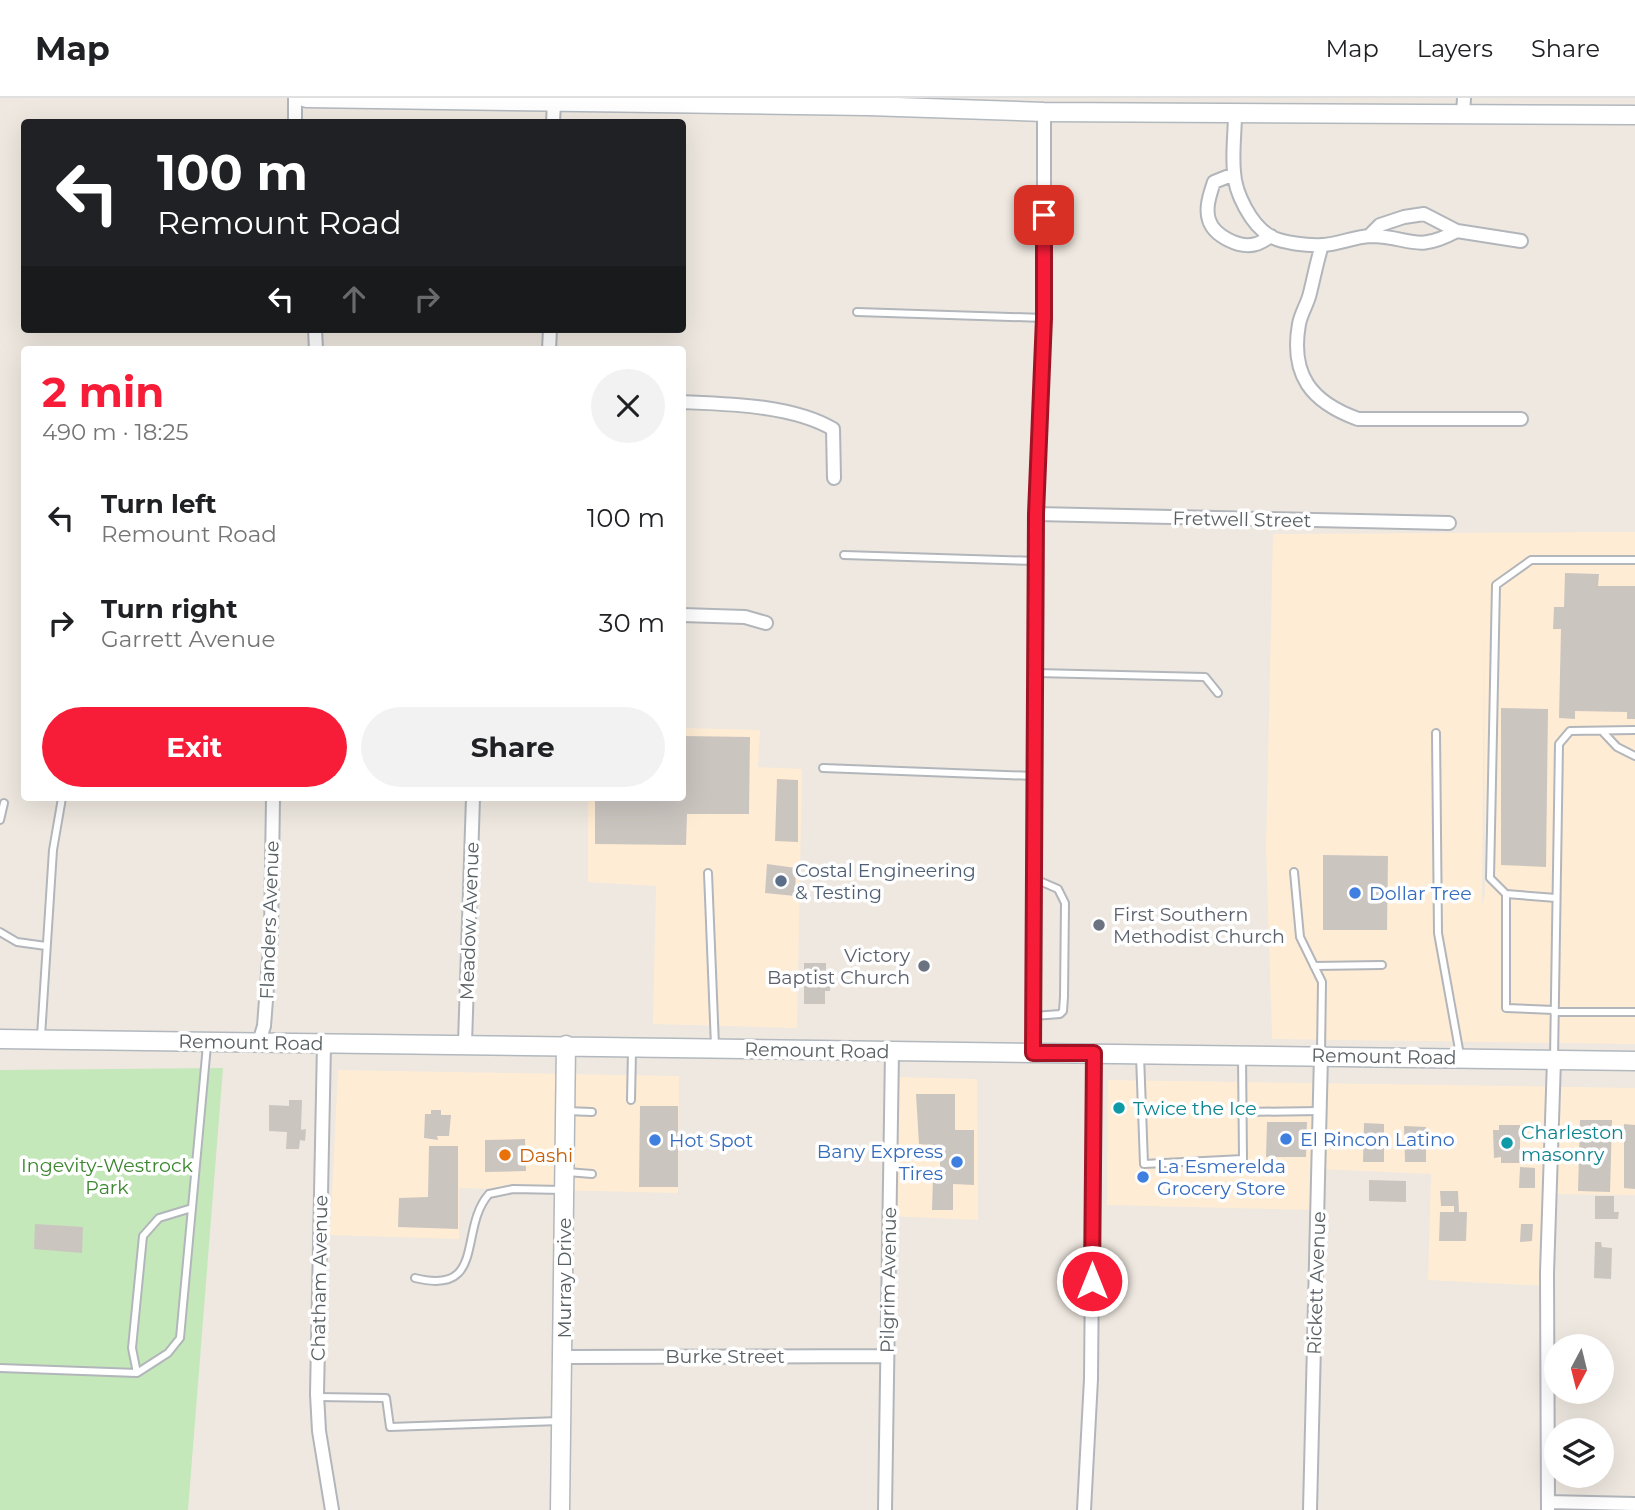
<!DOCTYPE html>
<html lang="en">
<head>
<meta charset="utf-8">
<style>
  :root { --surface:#fff; --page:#f2f2f2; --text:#202124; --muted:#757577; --line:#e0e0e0; --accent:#f71d38 }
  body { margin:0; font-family:Montserrat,sans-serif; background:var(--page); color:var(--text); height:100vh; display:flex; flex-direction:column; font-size:26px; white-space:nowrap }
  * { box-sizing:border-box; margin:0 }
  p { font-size:23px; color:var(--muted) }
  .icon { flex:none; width:38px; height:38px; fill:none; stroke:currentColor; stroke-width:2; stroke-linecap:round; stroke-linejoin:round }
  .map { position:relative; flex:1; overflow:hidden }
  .drawer { position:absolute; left:21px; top:248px; width:665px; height:455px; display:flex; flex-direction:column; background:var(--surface); border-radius:7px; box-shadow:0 7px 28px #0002 }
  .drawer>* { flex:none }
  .top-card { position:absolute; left:21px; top:21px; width:665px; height:214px; border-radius:7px; box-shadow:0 7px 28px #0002; background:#202124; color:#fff; overflow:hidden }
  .needle { width:46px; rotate:187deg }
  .fabs { position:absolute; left:1544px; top:1236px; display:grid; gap:14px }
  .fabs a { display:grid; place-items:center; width:70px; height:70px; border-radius:50%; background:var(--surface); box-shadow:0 7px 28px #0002; font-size:35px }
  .pin { position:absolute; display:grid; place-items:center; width:60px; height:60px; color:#fff; margin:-30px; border-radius:14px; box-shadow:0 4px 10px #0006 }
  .me { position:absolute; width:77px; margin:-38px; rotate:0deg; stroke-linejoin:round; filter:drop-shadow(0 0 5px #0008) }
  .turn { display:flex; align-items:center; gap:24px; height:147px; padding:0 21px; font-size:32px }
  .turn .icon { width:91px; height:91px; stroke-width:2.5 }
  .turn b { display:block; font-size:49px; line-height:60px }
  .lanes { display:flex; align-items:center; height:66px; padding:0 21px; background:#0003; justify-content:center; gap:35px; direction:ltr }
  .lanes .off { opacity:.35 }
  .round { display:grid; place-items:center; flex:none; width:74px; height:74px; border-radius:37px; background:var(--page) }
  .head { display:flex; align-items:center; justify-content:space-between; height:119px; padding:0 21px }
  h1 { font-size:42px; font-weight:700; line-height:52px; color:var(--accent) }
  .action { display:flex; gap:14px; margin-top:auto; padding:14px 21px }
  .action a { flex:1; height:80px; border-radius:42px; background:var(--accent); color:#fff; font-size:28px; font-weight:700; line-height:80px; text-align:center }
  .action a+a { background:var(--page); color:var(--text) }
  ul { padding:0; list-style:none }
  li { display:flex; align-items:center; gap:21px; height:105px; padding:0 21px }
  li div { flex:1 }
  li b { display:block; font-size:26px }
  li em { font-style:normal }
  header { display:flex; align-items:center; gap:42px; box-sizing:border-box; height:98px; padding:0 35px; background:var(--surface); border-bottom:2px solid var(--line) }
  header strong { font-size:33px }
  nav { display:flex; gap:38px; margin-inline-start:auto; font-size:24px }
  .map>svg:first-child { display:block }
  .commercial { fill:#ffecd4; fill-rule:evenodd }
  .green { fill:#c4e8ba }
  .building { fill:#cbc5c0 }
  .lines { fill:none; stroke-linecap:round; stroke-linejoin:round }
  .lane-casing { stroke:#b2b6ba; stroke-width:10 }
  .street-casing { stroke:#b2b6ba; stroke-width:16 }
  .secondary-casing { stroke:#b2b8bd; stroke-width:21 }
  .lane { stroke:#fff; stroke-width:6 }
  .street { stroke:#fff; stroke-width:12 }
  .secondary { stroke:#fff; stroke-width:18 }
  .route-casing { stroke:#a11324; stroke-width:18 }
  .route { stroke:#f71d38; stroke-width:12 }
  .service-dot { fill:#5c6f8a; stroke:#fff; stroke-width:2.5 }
  .shop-dot { fill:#3f7fe0; stroke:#fff; stroke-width:2.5 }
  .worship-dot { fill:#6b7280; stroke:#fff; stroke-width:2.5 }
  .culture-dot { fill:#0f9aa8; stroke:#fff; stroke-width:2.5 }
  .food-dot { fill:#e8710a; stroke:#fff; stroke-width:2.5 }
  .labels { text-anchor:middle; stroke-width:7; stroke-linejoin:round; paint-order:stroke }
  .street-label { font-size:19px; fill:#596063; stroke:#fff }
  .service-label { font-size:19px; fill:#4e5e75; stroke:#fff; text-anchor:start }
  .shop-label { font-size:19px; fill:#366cbe; stroke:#fff; text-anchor:start }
  .worship-label { font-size:19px; fill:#5b616d; stroke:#fff; text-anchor:start }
  .culture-label { font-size:19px; fill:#0d838f; stroke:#fff; text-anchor:start }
  .food-label { font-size:19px; fill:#c56008; stroke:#fff; text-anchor:start }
  .park-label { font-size:19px; fill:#3b862e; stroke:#fff }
</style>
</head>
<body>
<header>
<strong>Map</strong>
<nav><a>Map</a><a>Layers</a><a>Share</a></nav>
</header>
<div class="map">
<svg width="1635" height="1412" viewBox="0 0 1635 1412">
  <rect width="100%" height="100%" fill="#eee8e0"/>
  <path class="commercial" d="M1635,434V946L1272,941L1266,749L1273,436ZM1484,521L1485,795L1482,807L1484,522Z
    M683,630L760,632L758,669L802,671L797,930L653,926L656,788L588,784V700H682Z
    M338,972L679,978L678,1095L459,1090V1141L330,1137Z
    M891,979L977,981L978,1122L889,1118Z
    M1108,982L1635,990V1097L1550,1096L1547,1188L1428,1182L1431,1076L1319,1071L1317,1112L1107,1107Z"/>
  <path class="green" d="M223,970L188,1412H0V972Z"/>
  <path class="building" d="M1565,475L1599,476L1598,488H1635V621H1627V614L1575,613V621L1559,620L1561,531H1553L1554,509H1564Z
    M1501,610L1548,611L1546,769L1501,767Z
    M682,638L750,639L749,716H687L686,747L595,746V700H682Z
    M777,681L798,682V744L775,743Z
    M1323,757L1388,758L1387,832H1323Z
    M767,766L796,770L795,798L765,795Z
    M804,865H826V878H831L830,893H825V906H804Z
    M916,996H955V1032H974V1087L953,1086V1112H932L933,1080H940V1048L919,1046Z
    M289,1002H302L301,1032L306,1031L305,1043L300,1042L299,1051H286L287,1034L269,1033V1007L289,1008Z
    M640,1008H678V1089H639Z
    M431,1012H441V1017H451L449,1038H437L438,1042L424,1040L425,1016H431Z
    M1580,1022H1612L1610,1094L1578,1093Z
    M1267,1024H1307L1306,1059H1266Z
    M1364,1025L1384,1026V1064H1363Z
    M1624,1026L1635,1027V1091L1624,1090Z
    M1499,1027H1520V1065H1501V1059L1494,1060L1493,1032H1499Z
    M1404,1028L1426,1029V1064H1405Z
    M525,1041L526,1073L485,1074V1042Z
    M429,1048H458V1131L398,1129L399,1100L428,1099Z
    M1520,1069L1535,1070V1090H1519Z
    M1369,1082L1406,1083V1104L1369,1103Z
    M1440,1093H1458L1459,1114H1467L1466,1143H1439L1440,1114H1454V1108H1441Z
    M1595,1098H1614V1114H1619L1618,1121H1595Z
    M35,1126L83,1129L82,1155L34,1151Z
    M1521,1126H1533L1532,1143L1520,1144Z
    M1595,1144H1601L1602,1149L1612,1150L1611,1181L1594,1180Z"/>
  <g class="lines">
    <g class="lane-casing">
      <path id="lane" d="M857,214L1044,220
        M844,457L1036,463
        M1036,575L1205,579L1218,595
        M1602,633L1617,649L1635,658
        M1436,635L1438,835L1460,957
        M823,670L1034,678
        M0,722L4,705
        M1294,774L1300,839L1322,884L1321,955
        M708,775L715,948
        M1506,796V910L1554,912
        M1556,800L1506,796L1490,780L1496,487L1531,462H1635
        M0,834L17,844L46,848
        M1314,868L1382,867
        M1554,914H1635
        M1034,918L1060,916L1063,913L1064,899L1065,805L1058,791L1035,781
        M41,938L53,752L62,700
        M1140,957L1144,1066L1243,1061L1242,958
        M1554,961L1559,646L1570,633L1634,632
        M631,1002L632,952
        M566,1013L592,1014
        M1243,1014L1320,1013
        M567,1074L592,1076
        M415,1180C487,1198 458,1131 489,1096L513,1091L563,1092
        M0,1270L137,1275L168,1255L180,1240L207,947
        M137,1275L132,1250L143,1138L159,1120L192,1110
        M317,1299L386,1300L390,1329L560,1323"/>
    </g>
    <g class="street-casing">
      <path id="street" d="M295,0V24
        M1235,15C1235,34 1232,55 1234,74C1235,95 1251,127 1270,138C1281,145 1309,148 1323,147C1338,146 1354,139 1370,138C1411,138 1414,156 1457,133
        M1463,16L1464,0
        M553,24L554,5
        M1234,76L1214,84C1210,96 1205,110 1209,122C1214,138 1240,151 1256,146C1261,145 1266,141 1271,138
        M1369,138L1380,127L1404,119L1424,116L1457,133L1521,143
        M1322,147C1317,163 1314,179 1310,195C1308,205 1301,215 1299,226C1290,277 1311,304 1358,321H1521
        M315,231L316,252
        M549,252L550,231
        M682,304C729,306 792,307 833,331L834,380
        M1036,416L1449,425
        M682,517L745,519L766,525
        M259,944L264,928L271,836L273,700
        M465,945L473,700
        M324,946L317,1296L319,1333L332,1412
        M1033,955L1036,416L1044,220V14
        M563,1259L886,1258
        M1548,1404L1635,1406
        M885,1412L892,953
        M1084,1412L1091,1281L1094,955
        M1310,1412L1321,957
        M1548,1412L1547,1175L1554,962"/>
    </g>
    <g class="secondary-casing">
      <path id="secondary" d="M306,0L868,8L1044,14L1635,17
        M0,941L1635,963
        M560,1412L566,947"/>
    </g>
    <use href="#lane" class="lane"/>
    <use href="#street" class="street"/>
    <use href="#secondary" class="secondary"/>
  </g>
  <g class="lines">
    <g class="route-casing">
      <path id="route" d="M1044,117V220L1036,416L1033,955H1094L1092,1183"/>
    </g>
    <use href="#route" class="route"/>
  </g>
  <circle class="service-dot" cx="781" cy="783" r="7"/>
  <g class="shop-dot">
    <circle cx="1355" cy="795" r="7"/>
    <circle cx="1286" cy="1041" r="7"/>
    <circle cx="655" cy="1042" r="7"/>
    <circle cx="957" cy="1064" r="7"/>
    <circle cx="1143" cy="1079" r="7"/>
  </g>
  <g class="worship-dot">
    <circle cx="1099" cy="827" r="7"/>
    <circle cx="924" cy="868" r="7"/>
  </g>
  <g class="culture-dot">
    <circle cx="1119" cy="1010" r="7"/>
    <circle cx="1507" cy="1045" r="7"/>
  </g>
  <circle class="food-dot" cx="505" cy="1057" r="7"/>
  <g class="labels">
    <g class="street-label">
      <text transform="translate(1242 421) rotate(1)" y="7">Fretwell Street</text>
      <text transform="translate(269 822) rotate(-88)" y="7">Flanders Avenue</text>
      <text transform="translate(469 823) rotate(-88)" y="7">Meadow Avenue</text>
      <text transform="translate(251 944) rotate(1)" y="7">Remount Road</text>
      <text transform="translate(817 952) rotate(1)" y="7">Remount Road</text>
      <text transform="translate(1384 958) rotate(1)" y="7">Remount Road</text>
      <text transform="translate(319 1180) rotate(-89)" y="7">Chatham Avenue</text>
      <text transform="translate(564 1180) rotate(-90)" y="7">Murray Drive</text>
      <text transform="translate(888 1182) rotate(-89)" y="7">Pilgrim Avenue</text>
      <text transform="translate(1316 1185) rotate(-88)" y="7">Rickett Avenue</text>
      <text x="725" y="1265">Burke Street</text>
    </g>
    <g class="service-label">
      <text x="795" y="779">Costal Engineering<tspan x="795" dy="22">&amp; Testing</tspan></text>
    </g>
    <g class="shop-label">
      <text x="1369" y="802">Dollar Tree</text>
      <text x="1300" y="1048">El Rincon Latino</text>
      <text x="669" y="1049">Hot Spot</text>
      <text x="943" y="1060" text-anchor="end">Bany Express<tspan x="943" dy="22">Tires</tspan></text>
      <text x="1157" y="1075">La Esmerelda<tspan x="1157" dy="22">Grocery Store</tspan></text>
    </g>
    <g class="worship-label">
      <text x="1113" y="823">First Southern<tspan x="1113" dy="22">Methodist Church</tspan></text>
      <text x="910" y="864" text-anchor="end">Victory<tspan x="910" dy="22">Baptist Church</tspan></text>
    </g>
    <g class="culture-label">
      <text x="1133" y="1017">Twice the Ice</text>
      <text x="1521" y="1041">Charleston<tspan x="1521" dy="22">masonry</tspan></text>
    </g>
    <g class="food-label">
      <text x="519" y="1064">Dashi</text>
    </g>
    <g class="park-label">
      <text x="107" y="1074">Ingevity-Westrock<tspan x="107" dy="22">Park</tspan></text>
    </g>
  </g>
</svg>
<div class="fabs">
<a><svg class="needle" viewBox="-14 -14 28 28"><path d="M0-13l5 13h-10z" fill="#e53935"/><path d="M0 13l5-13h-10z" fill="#757577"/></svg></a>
<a><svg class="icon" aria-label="layers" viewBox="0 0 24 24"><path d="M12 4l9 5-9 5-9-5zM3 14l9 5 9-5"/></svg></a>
</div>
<div class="pin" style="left:1044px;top:117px;background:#d93025"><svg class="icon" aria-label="arrive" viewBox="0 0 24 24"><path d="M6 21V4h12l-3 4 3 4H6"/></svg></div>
<svg class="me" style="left:1092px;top:1183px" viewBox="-20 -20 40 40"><circle r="17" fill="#f71d38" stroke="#fff" stroke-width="3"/><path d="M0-11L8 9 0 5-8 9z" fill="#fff"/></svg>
<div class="top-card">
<div class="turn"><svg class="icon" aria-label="left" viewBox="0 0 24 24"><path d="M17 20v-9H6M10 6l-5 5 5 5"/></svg><div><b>100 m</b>Remount Road</div></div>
<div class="lanes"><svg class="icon" aria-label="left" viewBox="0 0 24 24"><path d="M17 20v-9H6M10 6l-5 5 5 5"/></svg><svg class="icon off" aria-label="ahead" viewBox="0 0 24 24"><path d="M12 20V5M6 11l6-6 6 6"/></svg><svg class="icon off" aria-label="right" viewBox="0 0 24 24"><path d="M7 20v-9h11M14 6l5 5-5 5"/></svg></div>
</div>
<section class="drawer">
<div class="head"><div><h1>2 min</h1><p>490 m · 18:25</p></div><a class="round"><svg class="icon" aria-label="close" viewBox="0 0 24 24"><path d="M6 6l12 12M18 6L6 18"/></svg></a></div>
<ul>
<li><svg class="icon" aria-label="left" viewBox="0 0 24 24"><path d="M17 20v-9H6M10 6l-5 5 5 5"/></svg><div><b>Turn left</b><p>Remount Road</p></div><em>100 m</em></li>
<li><svg class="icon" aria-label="right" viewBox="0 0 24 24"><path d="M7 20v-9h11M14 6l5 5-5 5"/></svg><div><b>Turn right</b><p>Garrett Avenue</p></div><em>30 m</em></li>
</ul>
<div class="action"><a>Exit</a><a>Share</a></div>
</section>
</div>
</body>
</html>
